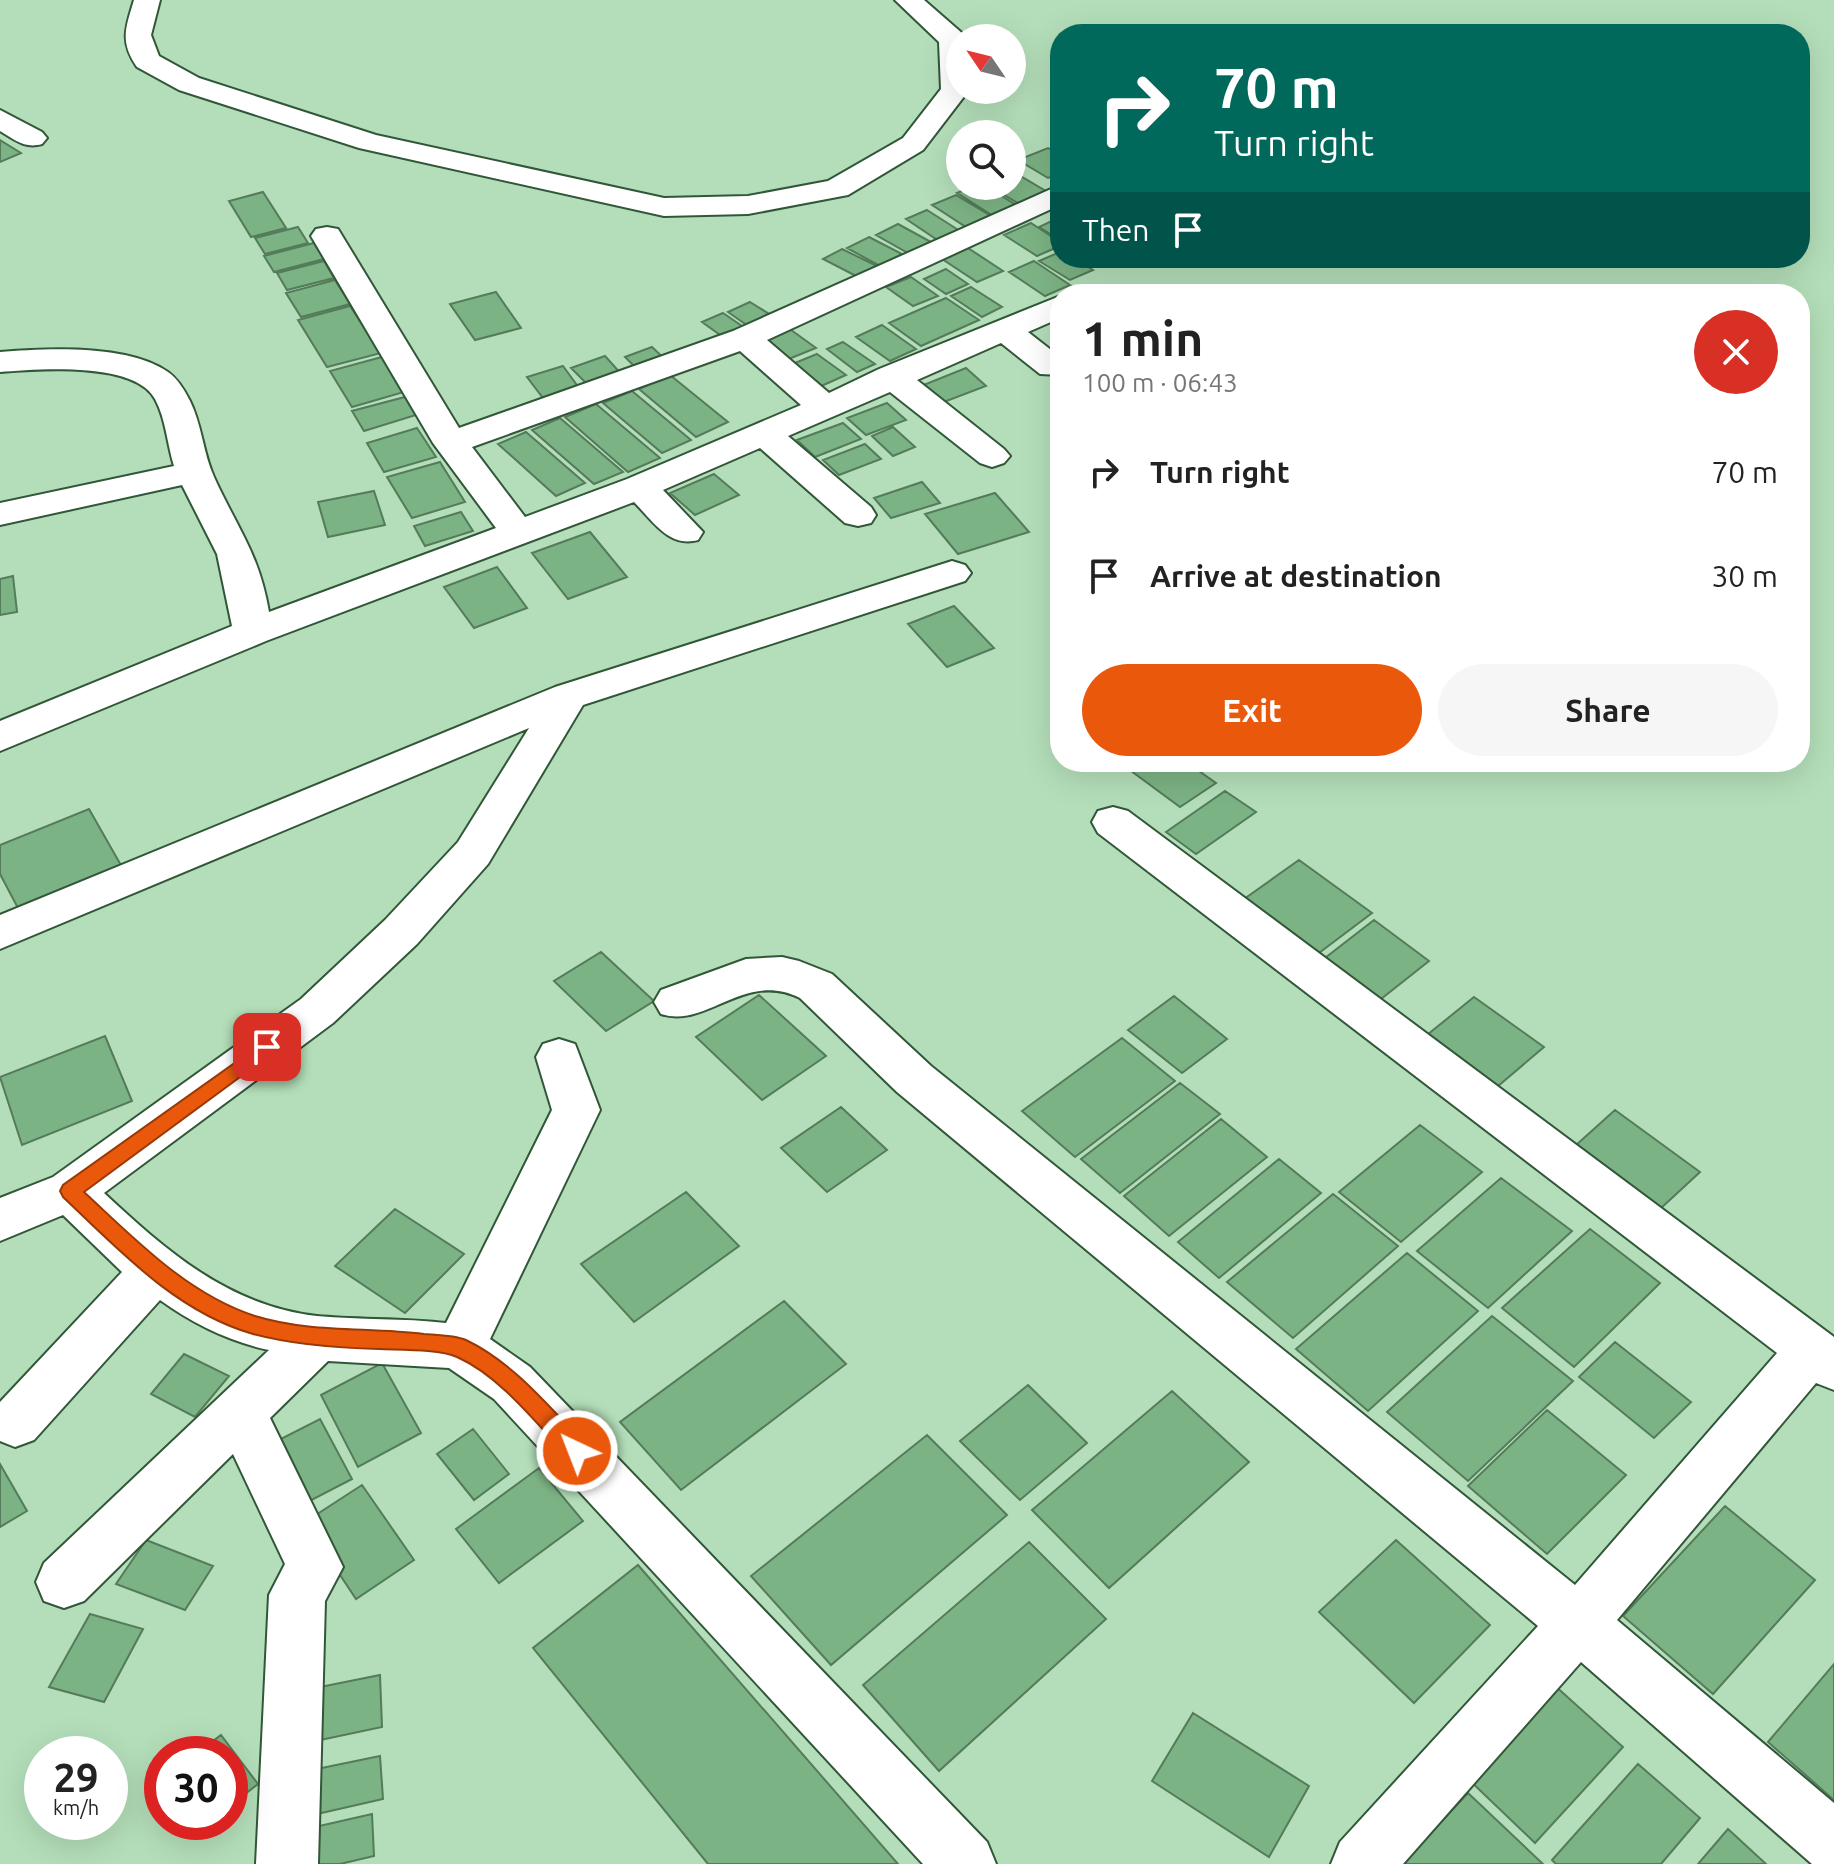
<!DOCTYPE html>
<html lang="en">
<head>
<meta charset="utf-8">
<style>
  :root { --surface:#fff; --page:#f6f6f6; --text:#222; --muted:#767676; --accent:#ea580c }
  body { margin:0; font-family:Ubuntu,sans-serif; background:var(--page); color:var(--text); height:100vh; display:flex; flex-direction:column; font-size:30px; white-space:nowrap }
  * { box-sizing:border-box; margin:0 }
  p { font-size:26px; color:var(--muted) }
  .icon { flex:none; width:44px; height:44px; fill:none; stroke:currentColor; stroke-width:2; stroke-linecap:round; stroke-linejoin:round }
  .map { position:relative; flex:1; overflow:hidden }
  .panel { position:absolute; left:1050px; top:284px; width:760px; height:488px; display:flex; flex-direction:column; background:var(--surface); border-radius:32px; box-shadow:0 8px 32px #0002 }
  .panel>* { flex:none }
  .hud { position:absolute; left:1050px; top:24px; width:760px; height:244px; border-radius:32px; box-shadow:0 8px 32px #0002; background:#00695c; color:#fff; overflow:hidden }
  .needle { width:52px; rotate:305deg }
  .buttons { position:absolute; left:946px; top:24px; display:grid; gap:16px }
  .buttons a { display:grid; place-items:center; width:80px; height:80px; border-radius:50%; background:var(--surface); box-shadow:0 8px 32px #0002; font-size:40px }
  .speed { position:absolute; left:24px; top:1736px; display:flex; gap:16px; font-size:40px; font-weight:700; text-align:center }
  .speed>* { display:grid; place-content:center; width:104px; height:104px; border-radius:50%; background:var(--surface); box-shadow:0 8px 32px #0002; line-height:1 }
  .speed small { font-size:20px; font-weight:400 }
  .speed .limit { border:12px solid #d22; background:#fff; color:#111 }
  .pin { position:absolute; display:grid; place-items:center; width:68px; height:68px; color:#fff; margin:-34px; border-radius:16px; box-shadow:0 4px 12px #0006 }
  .me { position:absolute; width:88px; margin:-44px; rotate:317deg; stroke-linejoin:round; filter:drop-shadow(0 0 6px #0008) }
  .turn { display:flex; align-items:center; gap:28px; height:168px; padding:0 32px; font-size:36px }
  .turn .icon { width:104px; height:104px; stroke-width:2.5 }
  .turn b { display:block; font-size:56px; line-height:68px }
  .then { display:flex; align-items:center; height:76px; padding:0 32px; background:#0003; gap:16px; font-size:30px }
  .round { display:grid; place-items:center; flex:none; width:84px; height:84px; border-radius:42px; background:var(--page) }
  .overview { display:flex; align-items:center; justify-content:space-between; height:136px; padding:0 32px }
  h1 { font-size:48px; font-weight:600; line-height:60px }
  .primary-button { display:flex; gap:16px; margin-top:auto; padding:16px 32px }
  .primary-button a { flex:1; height:92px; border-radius:48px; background:var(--accent); color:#fff; font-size:32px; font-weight:600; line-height:92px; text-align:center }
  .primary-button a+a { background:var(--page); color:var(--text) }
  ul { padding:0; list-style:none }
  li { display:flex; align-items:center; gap:24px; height:104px; padding:0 32px }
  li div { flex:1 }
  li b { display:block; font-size:30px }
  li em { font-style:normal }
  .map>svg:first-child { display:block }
  .building { fill:#7cb384; stroke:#547b5a; stroke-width:2 }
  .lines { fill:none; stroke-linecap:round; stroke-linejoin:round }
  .minor-casing { stroke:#315738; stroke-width:4 }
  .minor { fill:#fff; fill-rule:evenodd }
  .route { fill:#ea580c; stroke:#983908; stroke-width:2 }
</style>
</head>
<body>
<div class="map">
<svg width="1834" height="1864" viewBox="0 0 1834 1864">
  <rect width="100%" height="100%" fill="#b4deb9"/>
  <path class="building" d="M0,140L21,153L0,162Z
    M1048,148L1060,155V173L1048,178L1018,160Z
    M1012,171L1051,194L1023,206L989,186H1012Z
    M974,186H985L1018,206L995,217L957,193Z
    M263,192L286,228L251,237L229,201Z
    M956,195L991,216L966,227L932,205Z
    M927,210L960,231L939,241L906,219Z
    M1060,217V240L1039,227Z
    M1031,223L1060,242V246L1037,256L1004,235Z
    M898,224L931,242L908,253L876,235Z
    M298,227L308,243L265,254L255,238Z
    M869,237L902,254L880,266L847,248Z
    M314,243L324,259L274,272L264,256Z
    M965,246L1003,271L977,282L939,257Z
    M842,249L879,267L860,278L823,259Z
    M1060,252V258H1074L1093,270L1070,280L1039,261Z
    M324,261L334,278L287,290L277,273Z
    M1034,261L1070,285L1045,296L1009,272Z
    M946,269L968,284L946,294L924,279Z
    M911,277L938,296L913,306L886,287Z
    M335,280L350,304L301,317L286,293Z
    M971,287L1002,307L982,317L951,296Z
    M496,292L521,328L475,340L450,304Z
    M946,298L979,320L921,346L889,323Z
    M750,302L774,317L751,328L728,312Z
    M350,306L381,353L327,367L298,320Z
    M723,313L745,328L723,337L702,322Z
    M882,325L916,349L890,361L856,337Z
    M787,327L816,348L786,360L759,339Z
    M843,342L875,364L857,372L827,349Z
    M652,347L668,362L640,372L625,357Z
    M817,354L846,375L819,387L790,365Z
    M605,356L624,377L591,388L571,368Z
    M382,357L404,392L352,407L330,371Z
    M563,366L579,388L543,398L527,377Z
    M966,368L986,386L941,403L921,386Z
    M670,375L728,422L696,437L639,389Z
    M632,391L691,440L662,453L603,403Z
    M405,397L416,415L364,431L352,411Z
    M887,403L906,420L866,435L847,418Z
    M596,404L660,458L628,472L565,417Z
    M560,418L623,472L594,484L532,430Z
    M843,423L861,439L815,457L797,440Z
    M893,427L915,447L893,456L872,436Z
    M417,428L436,457L384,472L367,443Z
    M526,432L585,483L556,496L498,444Z
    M865,444L881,459L839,475L823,460Z
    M440,462L465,502L412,518L387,477Z
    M714,474L739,495L695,515L670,493Z
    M922,482L940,503L891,518L874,498Z
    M374,491L385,525L328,537L318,502Z
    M995,493L1029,532L958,554L925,514Z
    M461,512L473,531L425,546L414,526Z
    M590,532L627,577L568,599L532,553Z
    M497,567L527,608L474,628L444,587Z
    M13,576L17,612L0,615V579Z
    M954,606L994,648L947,667L908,624Z
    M1119,762H1186L1216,783L1180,807Z
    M1225,791L1256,812L1196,854L1166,832Z
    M89,809L122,867L19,910L0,874V845Z
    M1299,860L1372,913L1311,959L1237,904Z
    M1374,920L1429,961L1381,999L1325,958Z
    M601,952L654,1001L606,1031L554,981Z
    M759,995L826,1056L762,1100L696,1037Z
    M1174,996L1227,1039L1182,1073L1128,1030Z
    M1474,997L1544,1047L1497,1087L1427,1035Z
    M105,1036L132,1101L22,1145L0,1077Z
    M1122,1038L1175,1081L1075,1157L1022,1111Z
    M1180,1083L1220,1114L1120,1193L1081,1159Z
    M841,1107L887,1150L827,1192L781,1148Z
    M1615,1110L1700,1172L1659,1210L1574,1147Z
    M1221,1119L1267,1157L1169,1236L1124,1196Z
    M1420,1125L1482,1172L1401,1242L1339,1192Z
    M1279,1159L1321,1193L1219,1278L1178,1242Z
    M1501,1178L1572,1231L1488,1308L1417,1251Z
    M686,1192L739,1246L634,1322L581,1264Z
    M1333,1194L1398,1246L1293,1338L1227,1282Z
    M395,1209L464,1254L405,1313L335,1266Z
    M1590,1229L1660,1283L1574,1367L1502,1308Z
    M1407,1253L1478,1311L1368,1411L1296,1349Z
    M784,1301L846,1364L681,1490L620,1422Z
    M1492,1316L1573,1381L1468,1481L1387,1412Z
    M1615,1342L1691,1402L1654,1438L1579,1377Z
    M184,1354L229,1376L195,1417L151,1394Z
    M382,1363L421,1433L358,1467L321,1395Z
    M1028,1385L1087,1443L1020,1500L960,1441Z
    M1172,1391L1249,1462L1109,1588L1032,1510Z
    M1547,1410L1626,1475L1547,1554L1468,1486Z
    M320,1419L352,1479L302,1505L271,1444Z
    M473,1429L509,1474L474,1500L437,1454Z
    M927,1435L1007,1515L831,1665L751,1576Z
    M0,1464L27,1511L0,1527Z
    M539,1468L583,1521L499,1583L456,1529Z
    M362,1485L414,1560L356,1599L305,1522Z
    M1725,1506L1815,1580L1713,1694L1623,1616Z
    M146,1540L213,1566L185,1610L116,1584Z
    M1396,1540L1490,1625L1414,1703L1319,1612Z
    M1029,1542L1106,1619L939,1771L863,1685Z
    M638,1565L898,1864H708L533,1648Z
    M90,1614L143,1629L104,1702L49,1687Z
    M1834,1664V1800L1768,1742Z
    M380,1675L382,1727L311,1742L310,1689Z
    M1553,1684L1623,1747L1535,1843L1465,1776Z
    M1193,1713L1309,1786L1269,1857L1152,1781Z
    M221,1735L258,1784L230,1806V1754H196Z
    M380,1756L383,1799L304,1817L302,1772Z
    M1638,1764L1700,1818L1661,1864H1556L1552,1860Z
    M1468,1793L1543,1864H1402Z
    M372,1814L374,1856L340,1864H307L306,1829Z
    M1728,1829L1766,1864H1698Z"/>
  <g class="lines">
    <g class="minor-casing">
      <path id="minor" d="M134,0H160L151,35L159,56L199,78L376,135L664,198L748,196L828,181L903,138L941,89L939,42L895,0H924L963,34L965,38H960V90H969L923,150L848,195L748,214L664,216L359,148L179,90L137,67C119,41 126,27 134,0Z
        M0,110L42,132L47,138L42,144C25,149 15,140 0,131Z
        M1060,185V205L767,340L829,393L879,369L1060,296V318L1028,332L1060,357V375L1040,374L1001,343L917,380L1004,449L1010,456L1004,463L992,467L980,463L890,392L788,436L871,507L876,515L871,523L858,526L845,523L760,448L663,490L703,532L698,540C669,548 653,521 634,502L266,641L0,751V721L232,626L217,554L182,485L0,525V503L174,466C167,444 166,419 155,399C135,361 37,369 0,372V352C46,348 129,344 168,372C178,379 185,391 190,401C202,425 203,453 214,477C237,528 259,553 269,612L496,528L433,443L311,236L316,229L327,227L338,229L459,428L733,331ZM740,351L801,405L627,479L525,517L472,447Z
        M952,561L965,565L971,573L965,581L583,705L488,864L417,944L333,1023L104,1193C166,1251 229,1306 317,1316C360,1320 403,1318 446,1323L552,1110L536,1057L543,1044L559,1039L575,1044L600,1110L490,1339L530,1367L987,1842L996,1864H923L494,1399L449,1368L328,1361L270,1418L343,1567L325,1601L318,1864H256L269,1595L285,1564L233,1454L84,1601L64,1608L44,1601L36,1582L44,1563L269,1350C230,1342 192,1323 160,1300L34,1440L15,1447L0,1441V1402L122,1272L63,1215L0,1241V1198L53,1177L301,999L385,920L458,842L529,728L0,949V915L555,687Z
        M1113,807L1128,811L1834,1337V1390L1816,1383L1617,1620L1834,1803V1864H1812L1581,1662L1403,1864H1331L1340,1842L1538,1626L897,1092L800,998C744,970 707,1029 661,1014L654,1002L661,990L746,959L782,957L799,961L832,974L931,1066L1575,1585L1777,1353L1098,833L1092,822L1098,811Z"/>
    </g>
    <use href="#minor" class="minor"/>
  </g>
  <path class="route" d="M267,1040L274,1042L277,1047L274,1052L84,1192C135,1239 187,1294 255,1316C310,1333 368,1327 424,1334C437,1335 454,1335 466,1340C514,1363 549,1407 585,1444L588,1451L585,1458L577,1461L569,1458C537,1424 500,1376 457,1357C439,1349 400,1350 379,1349C336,1348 294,1345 253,1334C176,1312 119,1250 63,1197L60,1191L63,1185Z"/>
</svg>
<div class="buttons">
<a><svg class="needle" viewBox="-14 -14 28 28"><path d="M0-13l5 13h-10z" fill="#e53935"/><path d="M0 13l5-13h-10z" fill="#767676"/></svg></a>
<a><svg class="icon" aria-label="search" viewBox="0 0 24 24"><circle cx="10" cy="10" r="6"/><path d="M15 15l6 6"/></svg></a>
</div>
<div class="speed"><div>29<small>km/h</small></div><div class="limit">30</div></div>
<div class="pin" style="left:267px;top:1047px;background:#d93025"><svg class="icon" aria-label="arrive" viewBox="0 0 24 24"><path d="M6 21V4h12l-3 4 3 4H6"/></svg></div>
<svg class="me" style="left:577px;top:1451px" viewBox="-20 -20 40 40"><circle r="17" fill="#ea580c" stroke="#fff" stroke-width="3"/><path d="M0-11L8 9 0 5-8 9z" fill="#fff"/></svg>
<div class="hud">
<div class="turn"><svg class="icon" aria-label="right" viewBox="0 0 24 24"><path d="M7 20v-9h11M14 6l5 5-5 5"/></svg><div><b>70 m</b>Turn right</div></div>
<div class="then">Then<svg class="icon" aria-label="arrive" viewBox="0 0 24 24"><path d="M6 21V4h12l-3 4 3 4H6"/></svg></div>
</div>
<section class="panel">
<div class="overview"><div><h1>1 min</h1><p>100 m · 06:43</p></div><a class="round" style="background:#d93025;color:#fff"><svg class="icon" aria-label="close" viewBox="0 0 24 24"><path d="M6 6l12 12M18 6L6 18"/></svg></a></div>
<ul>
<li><svg class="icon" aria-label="right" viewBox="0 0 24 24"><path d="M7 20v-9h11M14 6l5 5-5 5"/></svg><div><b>Turn right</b></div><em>70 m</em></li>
<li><svg class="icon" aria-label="arrive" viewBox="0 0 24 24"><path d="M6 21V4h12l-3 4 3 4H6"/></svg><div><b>Arrive at destination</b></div><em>30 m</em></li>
</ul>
<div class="primary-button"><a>Exit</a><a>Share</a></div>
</section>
</div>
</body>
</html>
